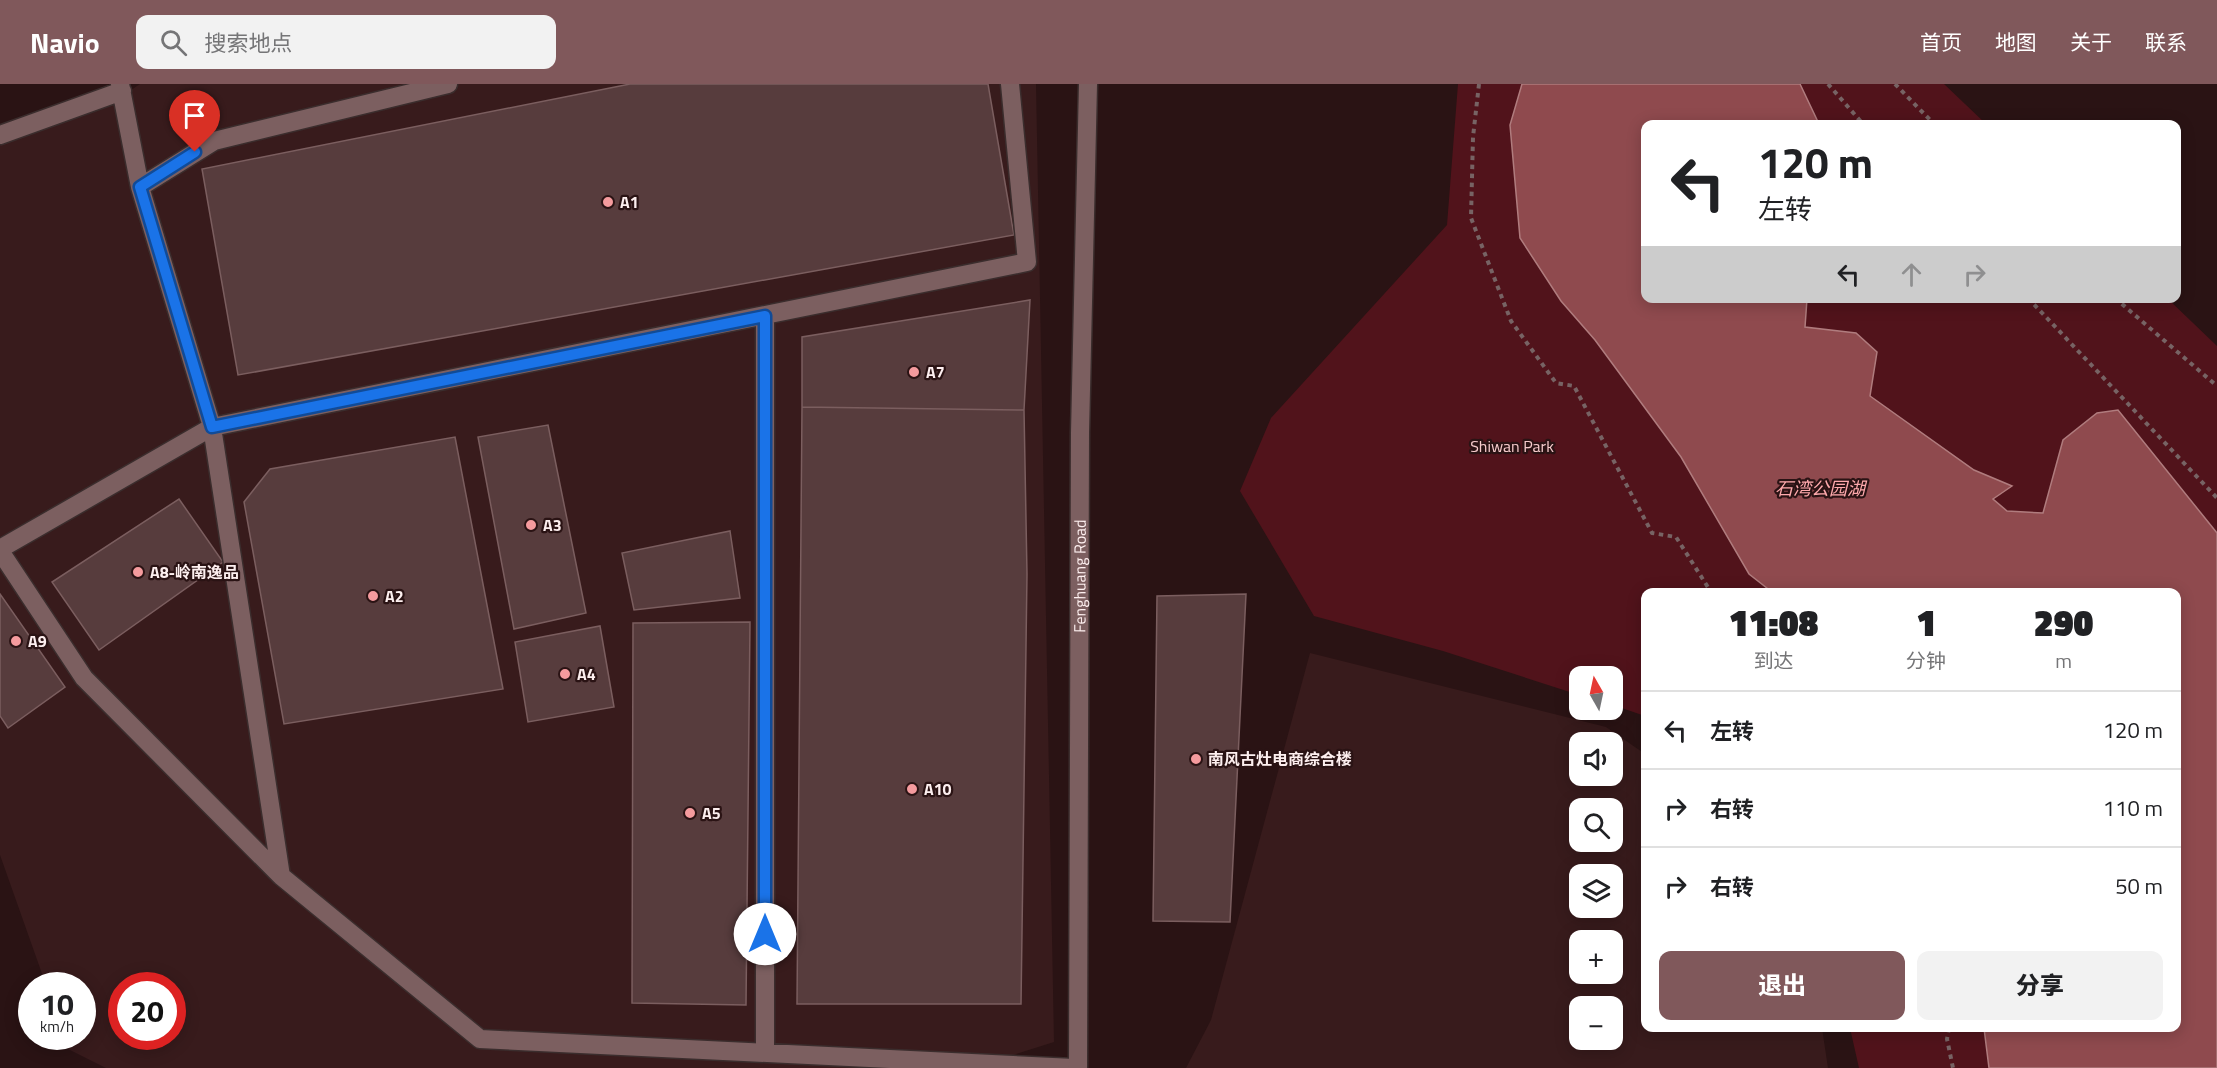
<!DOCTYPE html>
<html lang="zh">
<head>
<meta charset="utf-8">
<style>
  :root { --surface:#fff; --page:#f2f2f2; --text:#202124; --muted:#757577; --line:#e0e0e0; --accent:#80585b }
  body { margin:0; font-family:"Titillium Web","Noto Sans SC",sans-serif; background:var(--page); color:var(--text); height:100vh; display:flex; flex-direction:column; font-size:22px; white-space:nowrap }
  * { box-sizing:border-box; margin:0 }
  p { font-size:20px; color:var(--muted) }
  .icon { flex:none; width:33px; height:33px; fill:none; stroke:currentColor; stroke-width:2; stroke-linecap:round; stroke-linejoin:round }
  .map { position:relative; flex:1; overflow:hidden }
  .side { position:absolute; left:1641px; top:504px; width:540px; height:444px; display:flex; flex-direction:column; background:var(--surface); border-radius:12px; box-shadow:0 3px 15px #0003 }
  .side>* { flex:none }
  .hud { position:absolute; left:1641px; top:36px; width:540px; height:183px; border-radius:12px; box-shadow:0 3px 15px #0003; background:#fff; color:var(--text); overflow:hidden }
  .needle { width:39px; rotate:351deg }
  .fabs { position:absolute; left:1569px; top:582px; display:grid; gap:12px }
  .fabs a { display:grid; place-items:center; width:54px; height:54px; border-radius:12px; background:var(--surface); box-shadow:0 3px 15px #0003; font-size:30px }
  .speed { position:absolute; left:18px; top:888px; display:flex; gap:12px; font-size:30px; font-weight:700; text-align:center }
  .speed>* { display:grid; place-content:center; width:78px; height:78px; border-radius:50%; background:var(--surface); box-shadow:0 3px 15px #0003; line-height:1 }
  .speed small { font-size:15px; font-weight:400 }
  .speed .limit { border:9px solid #d22; background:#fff; color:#111 }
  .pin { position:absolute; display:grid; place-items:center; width:51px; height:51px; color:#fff; margin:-62px -26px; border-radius:50% 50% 50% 0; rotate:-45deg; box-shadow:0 0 6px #0007 }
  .pin .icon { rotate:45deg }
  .me { position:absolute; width:66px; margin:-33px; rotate:0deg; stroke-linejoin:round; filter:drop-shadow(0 0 4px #0008) }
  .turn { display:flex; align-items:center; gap:21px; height:126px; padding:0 18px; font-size:27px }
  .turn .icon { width:78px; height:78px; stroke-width:2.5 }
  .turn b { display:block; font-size:42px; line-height:51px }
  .lanes { display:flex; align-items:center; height:57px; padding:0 18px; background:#0003; justify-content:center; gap:30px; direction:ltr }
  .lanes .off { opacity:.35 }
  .eta { display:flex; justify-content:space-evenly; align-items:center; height:102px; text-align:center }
  .eta b { font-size:36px; font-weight:800; line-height:42px }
  .action { display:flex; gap:12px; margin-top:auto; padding:12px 18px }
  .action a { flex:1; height:69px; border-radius:12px; background:var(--accent); color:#fff; font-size:24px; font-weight:800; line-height:69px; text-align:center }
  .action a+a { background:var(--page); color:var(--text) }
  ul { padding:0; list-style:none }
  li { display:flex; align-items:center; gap:18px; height:78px; padding:0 18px; border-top:2px solid var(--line) }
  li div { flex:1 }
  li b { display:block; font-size:22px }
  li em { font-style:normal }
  header { display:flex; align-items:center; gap:36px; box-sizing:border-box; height:84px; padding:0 30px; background:var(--accent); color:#fff }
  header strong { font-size:28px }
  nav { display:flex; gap:33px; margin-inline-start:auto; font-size:21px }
  .search { width:420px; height:54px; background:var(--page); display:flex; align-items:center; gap:15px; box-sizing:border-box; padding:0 21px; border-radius:12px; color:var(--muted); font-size:22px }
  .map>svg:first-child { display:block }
  .built { fill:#381b1c; fill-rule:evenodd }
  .green { fill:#51131b }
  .water { fill:#8f4a4e; stroke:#b07c7e; stroke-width:1.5 }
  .building { fill:#573c3d; stroke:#7b5e5f; stroke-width:1.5 }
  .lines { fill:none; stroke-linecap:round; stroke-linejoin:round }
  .lane-casing { stroke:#3b2d2d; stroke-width:21 }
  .secondary-casing { stroke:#3b2d2d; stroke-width:21 }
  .path { stroke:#776364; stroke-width:4; stroke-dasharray:4.5 4.5; stroke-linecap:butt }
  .lane { stroke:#7c5f60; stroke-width:18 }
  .secondary { stroke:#7c5f60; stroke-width:18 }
  .route-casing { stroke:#114b97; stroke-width:15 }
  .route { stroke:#1a73e8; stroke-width:10 }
  .poi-dot { fill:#f59b9e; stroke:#2a1314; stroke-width:2 }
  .labels { text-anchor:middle; stroke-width:4.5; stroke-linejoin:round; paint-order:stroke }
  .poi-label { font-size:16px; font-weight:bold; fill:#fdefef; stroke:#2a1314; text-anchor:start }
  .park-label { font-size:16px; fill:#f6cacb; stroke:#2a1314 }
  .street-label { font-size:16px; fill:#fdefef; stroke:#2a1314 }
  .water-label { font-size:18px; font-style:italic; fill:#ffaaad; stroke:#2a1314 }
</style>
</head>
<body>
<header>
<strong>Navio</strong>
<div class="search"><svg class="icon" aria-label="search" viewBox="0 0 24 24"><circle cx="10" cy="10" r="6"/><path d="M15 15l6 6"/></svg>搜索地点</div>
<nav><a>首页</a><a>地图</a><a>关于</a><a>联系</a></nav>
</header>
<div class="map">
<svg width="2217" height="984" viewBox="0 0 2217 984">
  <rect width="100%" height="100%" fill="#2a1314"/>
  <path class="built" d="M140,0H1036L1054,958L972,984H106L68,965L63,953L82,952V902L46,901L0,771V61L106,23ZM122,902H172V952H122Z
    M1310,569L1606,643L1645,670L1646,944H1822L1828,984H1186L1211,936ZM1580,658H1612V692H1580ZM1580,724H1612V758H1580ZM1580,790H1612V824H1580ZM1580,856H1612V890H1580ZM1580,922H1612V956H1580Z"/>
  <path class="green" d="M1458,0H1944L1986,40H1646V214L2168,215L2217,262V984H1859L1850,944H2176V508H1646L1645,632L1613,621L1612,592H1580L1579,611L1443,567L1314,532L1240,407L1271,334L1447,141Z"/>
  <path class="water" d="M1522,0H1800L1819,40H1646V214L1807,215L1805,243L1856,249L1877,268L1870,312L1974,386L2012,402L1993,415L2007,427L2043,429L2063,356L2097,329L2118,326L2217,449V984H1989L1984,944H2176V508H1772L1749,490L1681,373L1595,256L1561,217L1520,154L1510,41Z"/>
  <path class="building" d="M630,0H988L1014,151L238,291L202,85Z
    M1030,216L1024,326L802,323V253Z
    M802,323L1024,326L1027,490L1021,920H797Z
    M548,341L586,529L514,545L478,353Z
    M455,353L503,605L284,640L244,418L270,385Z
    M179,415L223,478L99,566L52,498Z
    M730,447L740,514L634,526L622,469Z
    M0,510L65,603L8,644L0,632Z
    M1246,510L1230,838L1153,837L1157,512Z
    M750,538L746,921L632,919L633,539Z
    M600,542L614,623L528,638L515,558Z"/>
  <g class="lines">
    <g class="lane-casing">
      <path id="lane" d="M120,0L140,103L212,343L281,792
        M0,51L122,7
        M140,103L214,57L448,0
        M0,465L212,343L1027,178L1010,0
        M0,467L84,594L281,792L480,955L1074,984
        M765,969V232"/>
    </g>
    <g class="secondary-casing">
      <g id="secondary">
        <path id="s1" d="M1078,984L1080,349L1088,0"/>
      </g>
    </g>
    <path class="path" d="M1479,0L1473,53L1471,134L1511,237L1556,299L1574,302L1652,449L1676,453L1711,508
      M1828,0L1863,40
      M1895,0L1934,40
      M2028,214L2217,414
      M2115,214L2217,302
      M1949,944L1947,955L1953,984"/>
    <use href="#lane" class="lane"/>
    <use href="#secondary" class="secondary"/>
  </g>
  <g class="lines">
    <g class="route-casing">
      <path id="route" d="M195,68L140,103L212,343L765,232V850"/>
    </g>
    <use href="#route" class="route"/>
  </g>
  <g class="poi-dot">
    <circle cx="608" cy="118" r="6"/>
    <circle cx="914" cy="288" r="6"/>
    <circle cx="531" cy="441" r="6"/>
    <circle cx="138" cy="488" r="6"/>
    <circle cx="373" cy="512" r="6"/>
    <circle cx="16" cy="557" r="6"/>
    <circle cx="565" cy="590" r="6"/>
    <circle cx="1196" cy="675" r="6"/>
    <circle cx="912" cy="705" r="6"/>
    <circle cx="690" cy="729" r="6"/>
  </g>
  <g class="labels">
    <g class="poi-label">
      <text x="620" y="124">A1</text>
      <text x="926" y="294">A7</text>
      <text x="543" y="447">A3</text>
      <text x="150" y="494">A8-岭南逸品</text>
      <text x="385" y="518">A2</text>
      <text x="28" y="563">A9</text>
      <text x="577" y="596">A4</text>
      <text x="1208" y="681">南风古灶电商综合楼</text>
      <text x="924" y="711">A10</text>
      <text x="702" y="735">A5</text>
    </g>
    <g class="park-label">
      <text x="1512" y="368">Shiwan Park</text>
    </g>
    <g class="street-label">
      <text dy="6" stroke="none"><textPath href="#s1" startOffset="492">Fenghuang Road</textPath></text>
    </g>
    <g class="water-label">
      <text x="1820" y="411">石湾公园湖</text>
    </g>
  </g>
</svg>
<div class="fabs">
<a><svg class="needle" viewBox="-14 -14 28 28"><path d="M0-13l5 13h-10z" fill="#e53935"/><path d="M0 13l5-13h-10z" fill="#757577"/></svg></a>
<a><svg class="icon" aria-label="sound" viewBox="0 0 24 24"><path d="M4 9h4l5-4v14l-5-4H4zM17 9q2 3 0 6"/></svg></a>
<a><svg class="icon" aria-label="search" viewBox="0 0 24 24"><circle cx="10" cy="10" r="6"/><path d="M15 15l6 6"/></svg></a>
<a><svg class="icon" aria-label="layers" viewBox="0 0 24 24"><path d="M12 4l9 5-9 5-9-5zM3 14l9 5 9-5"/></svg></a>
<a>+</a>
<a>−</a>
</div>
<div class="speed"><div>10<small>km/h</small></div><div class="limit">20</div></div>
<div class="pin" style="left:195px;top:68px;background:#d93025"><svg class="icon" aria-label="arrive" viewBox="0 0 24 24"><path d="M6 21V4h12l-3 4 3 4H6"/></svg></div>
<svg class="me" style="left:765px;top:850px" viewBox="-20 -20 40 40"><circle r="19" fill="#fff"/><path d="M0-13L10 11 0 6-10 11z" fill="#1a73e8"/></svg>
<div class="hud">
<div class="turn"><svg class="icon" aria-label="left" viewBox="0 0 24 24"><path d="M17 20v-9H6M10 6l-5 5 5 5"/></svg><div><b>120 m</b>左转</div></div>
<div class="lanes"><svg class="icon" aria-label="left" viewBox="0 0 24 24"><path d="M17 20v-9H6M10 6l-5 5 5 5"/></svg><svg class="icon off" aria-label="ahead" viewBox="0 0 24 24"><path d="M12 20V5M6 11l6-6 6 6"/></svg><svg class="icon off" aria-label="right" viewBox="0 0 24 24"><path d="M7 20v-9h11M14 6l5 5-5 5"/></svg></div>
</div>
<section class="side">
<div class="eta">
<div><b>11:08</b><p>到达</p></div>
<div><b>1</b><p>分钟</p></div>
<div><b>290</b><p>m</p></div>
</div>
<ul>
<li><svg class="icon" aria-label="left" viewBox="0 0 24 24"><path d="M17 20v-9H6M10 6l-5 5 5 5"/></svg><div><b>左转</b></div><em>120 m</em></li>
<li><svg class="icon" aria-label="right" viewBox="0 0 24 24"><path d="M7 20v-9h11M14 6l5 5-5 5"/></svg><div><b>右转</b></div><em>110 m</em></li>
<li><svg class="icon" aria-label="right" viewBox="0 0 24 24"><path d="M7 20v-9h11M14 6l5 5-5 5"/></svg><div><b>右转</b></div><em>50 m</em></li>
</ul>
<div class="action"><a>退出</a><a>分享</a></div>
</section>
</div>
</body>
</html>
